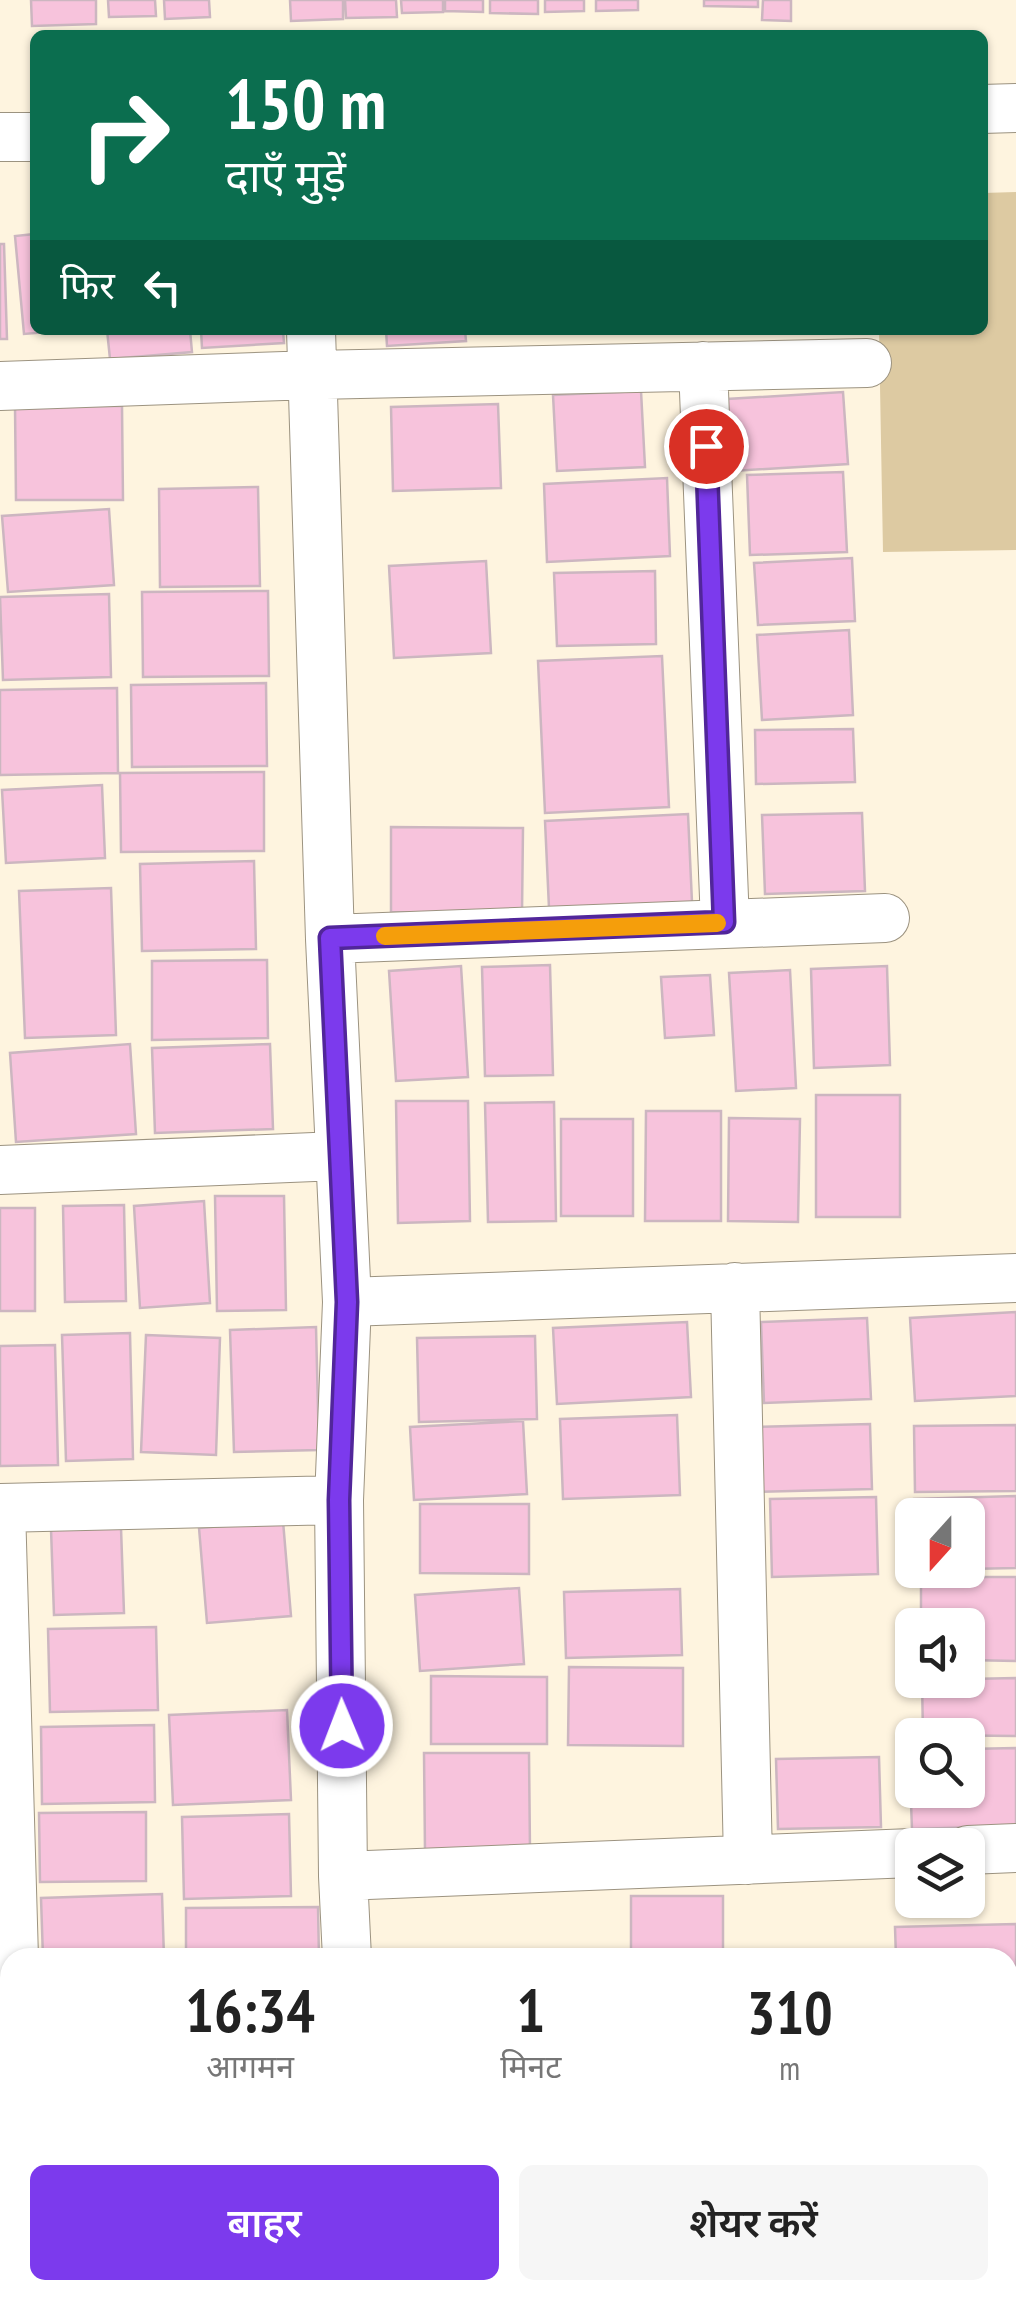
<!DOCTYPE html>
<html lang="hi">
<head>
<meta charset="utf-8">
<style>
  :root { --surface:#fff; --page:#f6f6f6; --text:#222; --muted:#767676; --accent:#7c3aed }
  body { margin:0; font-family:"PT Sans Narrow","Noto Sans Devanagari",sans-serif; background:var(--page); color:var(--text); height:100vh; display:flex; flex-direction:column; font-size:38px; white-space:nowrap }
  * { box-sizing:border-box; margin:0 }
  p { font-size:32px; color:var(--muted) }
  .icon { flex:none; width:55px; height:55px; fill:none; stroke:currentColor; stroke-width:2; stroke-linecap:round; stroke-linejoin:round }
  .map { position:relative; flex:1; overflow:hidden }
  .panel { position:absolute; left:0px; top:1948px; width:1018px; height:352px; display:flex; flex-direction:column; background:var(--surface); border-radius:30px 30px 0 0; box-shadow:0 2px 8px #0004 }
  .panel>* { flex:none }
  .hud { position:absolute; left:30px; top:30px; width:958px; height:305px; border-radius:15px; box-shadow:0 2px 8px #0004; background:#0b6e4f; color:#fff; overflow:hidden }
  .needle { width:65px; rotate:201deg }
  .fabs { position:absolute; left:895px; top:1498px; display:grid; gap:20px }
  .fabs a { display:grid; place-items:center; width:90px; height:90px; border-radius:15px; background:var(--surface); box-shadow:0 2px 8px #0004; font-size:50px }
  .pin { position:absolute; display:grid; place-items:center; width:85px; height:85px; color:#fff; margin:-42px; border:5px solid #fff; border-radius:50%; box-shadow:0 2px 10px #0007 }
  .me { position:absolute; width:110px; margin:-55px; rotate:359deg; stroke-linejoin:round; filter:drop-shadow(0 0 8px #0008) }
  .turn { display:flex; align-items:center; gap:35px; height:210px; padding:0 30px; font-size:45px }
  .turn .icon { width:130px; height:130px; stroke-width:2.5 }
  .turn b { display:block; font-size:70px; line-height:85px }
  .then { display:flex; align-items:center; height:95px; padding:0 30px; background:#0003; gap:20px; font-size:38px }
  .eta { display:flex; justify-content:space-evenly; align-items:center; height:170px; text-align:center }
  .eta b { font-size:60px; font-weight:600; line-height:70px }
  .cta { display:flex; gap:20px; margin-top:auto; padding:20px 30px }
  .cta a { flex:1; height:115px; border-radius:15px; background:var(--accent); color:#fff; font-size:40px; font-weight:600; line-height:115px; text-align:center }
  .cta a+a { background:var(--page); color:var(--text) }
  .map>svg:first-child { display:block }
  .green { fill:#ddcaa2 }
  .building { fill:#f7c3dc; stroke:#ccb6c0; stroke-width:2.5 }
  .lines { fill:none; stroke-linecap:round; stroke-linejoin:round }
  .minor-casing { stroke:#9c9380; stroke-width:50 }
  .minor { stroke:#fff; stroke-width:48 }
  .route-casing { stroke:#51269a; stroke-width:25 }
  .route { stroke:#7c3aed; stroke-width:18 }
  .slow { stroke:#f59e0b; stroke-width:18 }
</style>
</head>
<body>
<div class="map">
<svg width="1016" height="2299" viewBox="0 0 1016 2299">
  <rect width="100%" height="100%" fill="#fef4df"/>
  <path class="green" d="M1016,192V550L883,552L879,330H982L983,193Z"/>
  <path class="building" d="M31,0H96V24L32,26Z
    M108,0H155L156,16L109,17Z
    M164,0H209L210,17L165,19Z
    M290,0H343V19L291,21Z
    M345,0H396L397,17L346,18Z
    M401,0H443V12L402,13Z
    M445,0H483V12L445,11Z
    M490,0H538V14L490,13Z
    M545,0H584V11L545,12Z
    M596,0H638V10L596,11Z
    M704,0H758V7L704,6Z
    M763,0H791V21L762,20Z
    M35,234V330H73L24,334L15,236Z
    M0,244H4L7,339H0Z
    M107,330H190L192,352L110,359Z
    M201,330H283L284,343L202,348Z
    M386,330H465L466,341L387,346Z
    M641,391L645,467L557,471L553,395Z
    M843,392L848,464L732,471L727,399Z
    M498,404L501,488L393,491L391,407Z
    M15,406H122L123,500H16Z
    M843,472L847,552L750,555L747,475Z
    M667,478L670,556L547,562L544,484Z
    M258,487L260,586L160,587L159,489Z
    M109,509L114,585L8,592L2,516Z
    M852,558L855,621L758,625L754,563Z
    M486,561L491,653L394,658L389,566Z
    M655,571L656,644L557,646L554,573Z
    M268,591L269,676L143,677L142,592Z
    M109,594L111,677L3,680L0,597Z
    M849,630L853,715L762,720L757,635Z
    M662,656L669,807L545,813L538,661Z
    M266,683L267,766L132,767L131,685Z
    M117,688L118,773L0,775V690Z
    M853,729L855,782L756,784L755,730Z
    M264,772V851L121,852L120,773Z
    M102,785L105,858L6,863L2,790Z
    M862,813L865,891L765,894L762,815Z
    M688,814L692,902L549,908L545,821Z
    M391,827L523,828L522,913L391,912Z
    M254,861L256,949L142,951L140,864Z
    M111,888L116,1035L25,1038L19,891Z
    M267,960L268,1038L152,1040V961Z
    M550,965L553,1075L485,1076L482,967Z
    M461,966L468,1077L396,1081L389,971Z
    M887,966L890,1065L814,1068L811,969Z
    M790,970L796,1088L736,1091L729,973Z
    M710,975L714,1035L665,1038L661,977Z
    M130,1044L136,1134L16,1142L10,1053Z
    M270,1044L273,1129L155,1133L152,1048Z
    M816,1095H900V1217H816Z
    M396,1101H468L470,1221L398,1223Z
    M554,1102L556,1221L488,1222L485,1103Z
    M646,1111H721V1221H645Z
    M729,1118L800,1119L798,1222L728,1221Z
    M561,1119H633V1216H561Z
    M215,1196H284L286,1310L217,1311Z
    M204,1201L210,1303L140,1308L134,1206Z
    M124,1205L126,1301L65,1302L63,1206Z
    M0,1208H35V1311H0Z
    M1016,1312V1396L915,1401L910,1318Z
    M867,1318L871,1399L764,1403L761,1322Z
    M687,1322L691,1397L557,1404L553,1328Z
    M316,1327L319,1450L234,1452L230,1330Z
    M130,1333L133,1459L66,1461L62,1335Z
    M146,1335L220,1338L216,1455L141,1452Z
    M535,1336L537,1419L419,1422L417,1338Z
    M55,1345L58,1465L0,1466V1346Z
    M677,1415L680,1495L563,1499L560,1419Z
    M523,1421L527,1494L414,1500L410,1427Z
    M870,1424L872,1489L756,1492L754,1427Z
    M1016,1425V1491L915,1492L914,1426Z
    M1016,1496V1568L968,1569V1515H914V1499Z
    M876,1497L878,1574L772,1577L770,1499Z
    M420,1504H529V1574L420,1573Z
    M283,1521L291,1616L207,1623L199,1528Z
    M121,1528L124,1613L54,1615L51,1529Z
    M921,1577H1016V1661L968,1660V1625H921Z
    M519,1588L524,1664L420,1671L415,1595Z
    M680,1589L682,1655L566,1658L564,1592Z
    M156,1627L158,1710L50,1712L48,1629Z
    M569,1667L683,1668V1746L568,1745Z
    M431,1676L547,1677V1744H431Z
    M1016,1678V1736L923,1735L922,1680Z
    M287,1710L291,1800L173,1805L169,1715Z
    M154,1725L155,1802L42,1804L41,1727Z
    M1016,1748V1826L912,1829L909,1751H912V1790H968V1749Z
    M424,1753H529L530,1851H425Z
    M879,1757L881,1827L778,1829L776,1759Z
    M146,1812V1881L40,1882L39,1813Z
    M289,1814L291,1896L184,1899L182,1817Z
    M162,1894L164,1958H43L41,1898Z
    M631,1896H723V1958H631Z
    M318,1907L319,1958H186V1908Z
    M1016,1924V1984H1008V1958H896L895,1927Z
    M43,2290H176V2299H43Z
    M204,2290H305V2299H204Z"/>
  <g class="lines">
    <g class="minor-casing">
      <path id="minor" d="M982,109L1016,108
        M0,137H35
        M311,330L330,939L347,1302L339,1500L343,1876L347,1958
        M703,366L725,923
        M0,386L314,375L867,363
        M330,939L885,918
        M0,1170L338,1156
        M735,1287L748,1860
        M347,1302L1016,1278
        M0,1508L339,1500
        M1,1508L14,1958
        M968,1850L1016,1848
        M343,1876L912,1853
        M0,2217H10
        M23,2290V2299
        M375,2290L376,2299
        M590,2290L600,2299
        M805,2299L813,2290"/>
    </g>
    <use href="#minor" class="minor"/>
  </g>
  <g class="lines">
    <g class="route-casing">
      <path id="route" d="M342,1726L339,1500L347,1302L330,938L724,922L706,446"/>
    </g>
    <use href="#route" class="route"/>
    <path class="slow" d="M385,936L717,923"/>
  </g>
</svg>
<div class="fabs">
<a><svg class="needle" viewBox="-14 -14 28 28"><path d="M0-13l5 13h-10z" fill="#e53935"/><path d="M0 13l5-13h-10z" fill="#767676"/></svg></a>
<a><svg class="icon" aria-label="sound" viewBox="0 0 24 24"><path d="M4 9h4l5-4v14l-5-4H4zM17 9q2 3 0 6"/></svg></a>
<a><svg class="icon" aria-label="search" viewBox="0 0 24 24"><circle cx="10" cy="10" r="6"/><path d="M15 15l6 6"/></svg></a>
<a><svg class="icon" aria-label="layers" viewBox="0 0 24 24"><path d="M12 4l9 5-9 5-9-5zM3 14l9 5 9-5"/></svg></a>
</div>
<div class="pin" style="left:706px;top:446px;background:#d93025"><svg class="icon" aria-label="arrive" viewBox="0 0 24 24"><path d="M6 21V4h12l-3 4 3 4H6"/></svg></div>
<svg class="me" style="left:342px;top:1726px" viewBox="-20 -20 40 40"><circle r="17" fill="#7c3aed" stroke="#fff" stroke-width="3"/><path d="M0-11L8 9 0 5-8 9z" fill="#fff"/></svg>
<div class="hud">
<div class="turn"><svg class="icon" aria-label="right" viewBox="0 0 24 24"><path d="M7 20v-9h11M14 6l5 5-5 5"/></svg><div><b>150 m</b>दाएँ मुड़ें</div></div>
<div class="then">फिर<svg class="icon" aria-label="left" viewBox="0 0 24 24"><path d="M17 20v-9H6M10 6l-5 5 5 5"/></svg></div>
</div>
<section class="panel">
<div class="eta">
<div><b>16:34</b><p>आगमन</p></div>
<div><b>1</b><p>मिनट</p></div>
<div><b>310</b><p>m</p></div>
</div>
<div class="cta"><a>बाहर</a><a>शेयर करें</a></div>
</section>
</div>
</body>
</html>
